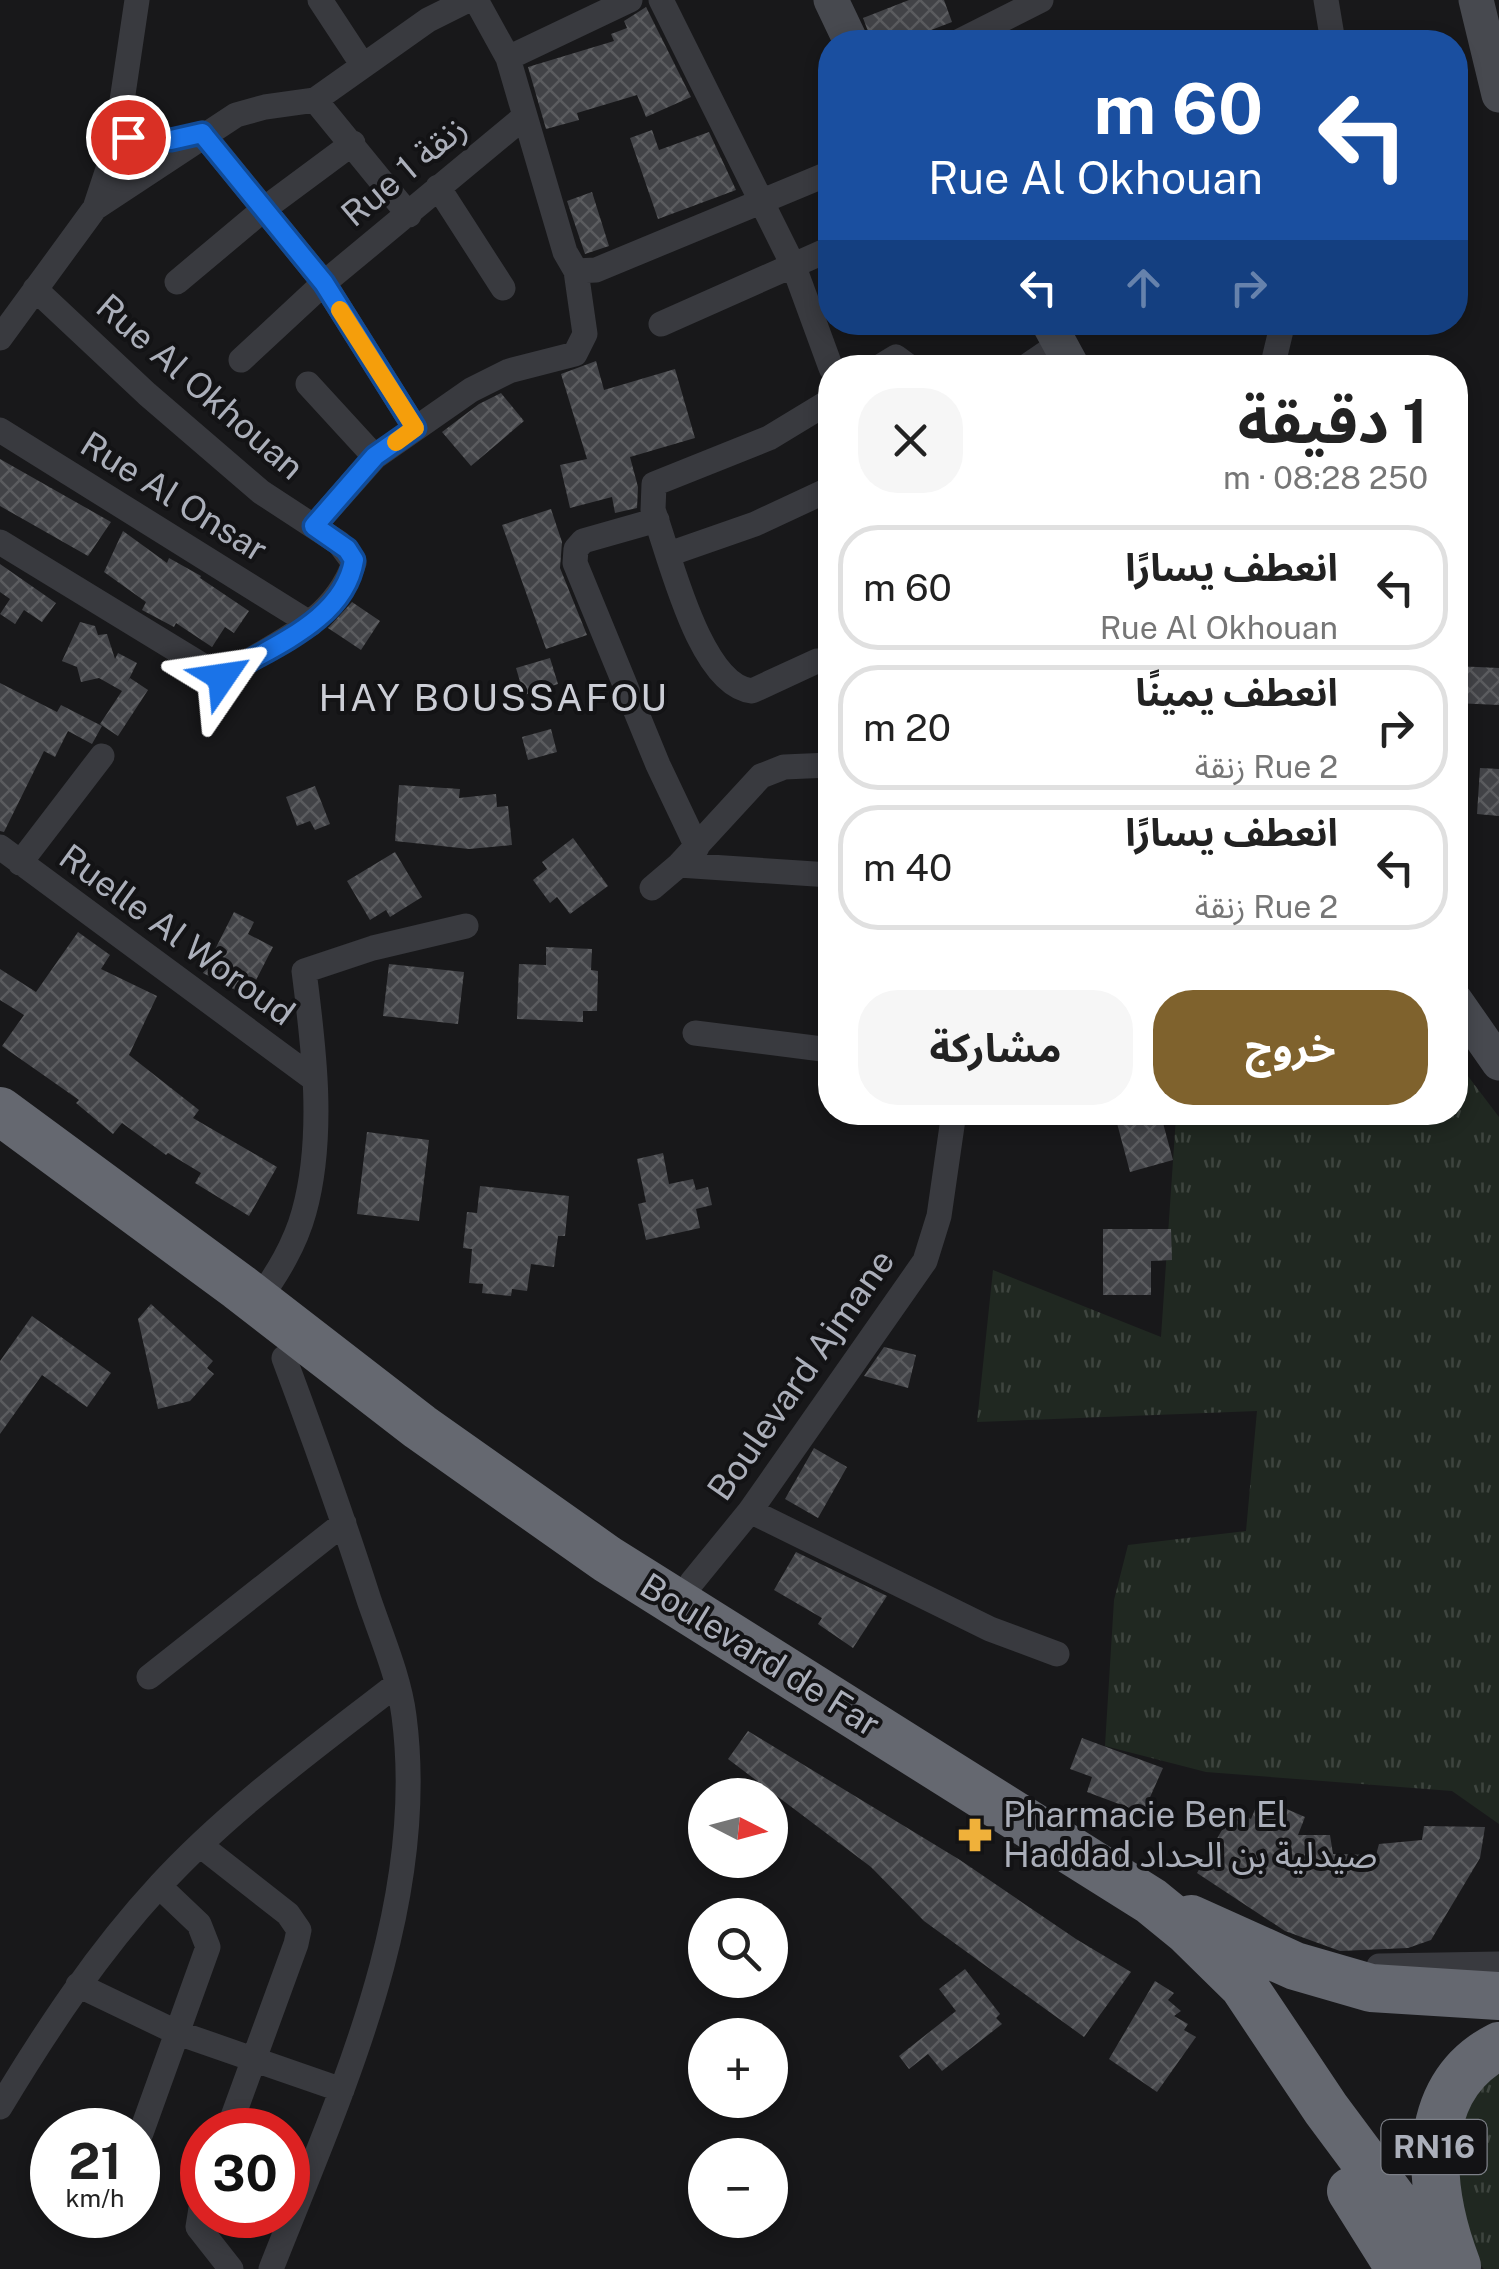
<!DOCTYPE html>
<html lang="ar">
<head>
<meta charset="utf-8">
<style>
  :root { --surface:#fff; --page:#f6f6f6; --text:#222; --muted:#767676; --line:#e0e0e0; --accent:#7f622d }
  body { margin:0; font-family:"Public Sans","Noto Sans Arabic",sans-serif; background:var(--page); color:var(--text); direction:rtl; height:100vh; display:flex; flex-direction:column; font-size:38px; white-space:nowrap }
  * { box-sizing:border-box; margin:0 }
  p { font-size:32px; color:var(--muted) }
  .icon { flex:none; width:55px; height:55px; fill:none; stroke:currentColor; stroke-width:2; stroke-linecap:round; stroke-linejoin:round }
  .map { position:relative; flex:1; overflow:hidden; direction:ltr }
  .side { position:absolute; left:818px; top:355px; width:650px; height:770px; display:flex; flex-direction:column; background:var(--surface); border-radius:40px; box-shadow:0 5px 15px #0003; direction:rtl }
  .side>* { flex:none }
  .banner { position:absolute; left:818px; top:30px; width:650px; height:305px; border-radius:40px; box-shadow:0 5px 15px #0003; direction:rtl; background:#1a4fa0; color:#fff; overflow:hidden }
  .needle { width:65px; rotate:96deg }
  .fabs { position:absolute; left:688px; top:1778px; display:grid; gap:20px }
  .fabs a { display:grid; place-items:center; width:100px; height:100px; border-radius:50%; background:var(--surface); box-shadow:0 5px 15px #0003; font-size:50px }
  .speed { position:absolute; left:30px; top:2108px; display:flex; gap:20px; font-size:50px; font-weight:700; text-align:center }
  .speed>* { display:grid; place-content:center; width:130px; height:130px; border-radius:50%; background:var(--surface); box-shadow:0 5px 15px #0003; line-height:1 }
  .speed small { font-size:25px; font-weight:400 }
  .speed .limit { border:15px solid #d22; background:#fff; color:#111 }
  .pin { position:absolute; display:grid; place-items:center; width:85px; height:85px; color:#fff; margin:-42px; border:5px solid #fff; border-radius:50%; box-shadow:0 2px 10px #0007 }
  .me { position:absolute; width:110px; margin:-55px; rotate:58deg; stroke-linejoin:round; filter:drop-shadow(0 0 8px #0008) }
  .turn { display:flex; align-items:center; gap:35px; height:210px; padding:0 40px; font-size:45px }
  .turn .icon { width:130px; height:130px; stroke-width:2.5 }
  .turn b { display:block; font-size:70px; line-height:85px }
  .lanes { display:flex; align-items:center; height:95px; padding:0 40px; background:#0003; justify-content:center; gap:50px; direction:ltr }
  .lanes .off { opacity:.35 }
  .round { display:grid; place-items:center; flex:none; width:105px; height:105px; border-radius:40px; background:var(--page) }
  .headline { display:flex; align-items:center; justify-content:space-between; height:170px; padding:0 40px }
  h1 { font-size:60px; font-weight:700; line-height:75px }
  .cta { display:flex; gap:20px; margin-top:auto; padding:20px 40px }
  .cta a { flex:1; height:115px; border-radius:40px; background:var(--accent); color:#fff; font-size:40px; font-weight:700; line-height:115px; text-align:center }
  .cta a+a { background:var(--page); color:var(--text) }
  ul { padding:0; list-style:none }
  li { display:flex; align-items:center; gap:30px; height:125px; margin:0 20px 15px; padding:0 20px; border:5px solid var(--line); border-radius:40px }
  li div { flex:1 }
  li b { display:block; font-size:38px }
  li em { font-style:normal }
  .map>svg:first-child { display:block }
  .grass { fill:url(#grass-tufts) }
  .building { fill:url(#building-cross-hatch) }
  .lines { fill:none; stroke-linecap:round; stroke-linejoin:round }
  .street { stroke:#393a3f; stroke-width:25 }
  .secondary { stroke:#47494f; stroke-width:35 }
  .highway { stroke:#656870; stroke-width:48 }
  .route-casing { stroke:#114b97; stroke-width:25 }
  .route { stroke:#1a73e8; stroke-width:18 }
  .slow { stroke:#f59e0b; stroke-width:18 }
  .labels { text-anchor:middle; stroke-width:8; stroke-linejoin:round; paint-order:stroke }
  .shield { fill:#131315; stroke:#7d8088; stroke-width:2.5 }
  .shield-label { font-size:32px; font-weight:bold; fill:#abafba }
  .street-label { font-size:35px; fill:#abafba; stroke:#131315 }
  .poi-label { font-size:35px; fill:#abafba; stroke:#131315; text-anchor:start }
  .neighbourhood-label { font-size:38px; letter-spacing:2.5px; fill:#ccced6; stroke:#131315 }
</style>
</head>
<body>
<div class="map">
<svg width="1499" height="2269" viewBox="0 0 1499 2269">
  <defs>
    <pattern id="grass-tufts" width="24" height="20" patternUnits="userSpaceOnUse" patternTransform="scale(2.5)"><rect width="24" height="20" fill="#202821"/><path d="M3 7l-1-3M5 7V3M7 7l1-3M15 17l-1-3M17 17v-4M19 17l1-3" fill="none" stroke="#3e453f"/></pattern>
    <pattern id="building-cross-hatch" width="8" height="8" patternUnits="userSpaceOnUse" patternTransform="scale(2.5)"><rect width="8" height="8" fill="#424347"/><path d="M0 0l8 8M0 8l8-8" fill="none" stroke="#5b5c5f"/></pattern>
  </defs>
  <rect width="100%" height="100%" fill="#18181a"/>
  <path class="grass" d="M1455,1059L1499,1117V1824L1452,1791L1206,1772L1105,1746L1114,1600L1128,1545L1246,1531L1257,1411L977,1422L993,1270L1161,1337L1176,1117L1167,1113L1455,1112Z
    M1499,2058V2269H1484L1464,2247L1449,2180L1461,2089Z"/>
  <path class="building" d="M909,0H944L952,22L900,42H872L863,18Z
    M646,7L691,97L646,117L637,95L577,113L579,120L546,129L528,67L614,41L611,34L627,28L624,21Z
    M652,130L659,150L709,132L736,190L658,219L630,138Z
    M592,192L609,246L585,254L567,201Z
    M596,361L604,390L675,369L695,438L630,457L638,487L637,508L615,513L612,497L570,508L560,465L587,459L561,374Z
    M501,393L524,421L471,466L442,432L479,404Z
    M0,459L111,522L88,556L0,506Z
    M551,509L562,542L560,568L587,635L546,649L502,525Z
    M123,531L167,563L169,558L201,576L200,578L249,611L234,633L225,627L212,647L176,623L174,627L142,610L146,602L104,572Z
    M0,564L56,603L42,622L24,610L15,624L0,614L10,599L0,592Z
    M352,602L380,621L361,650L328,628Z
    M80,622L95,626L98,635L107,634L115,659L118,653L137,663L127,683L130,678L148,690L118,736L100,724L122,691L99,678L81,682L77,667L62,661Z
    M550,658L558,684L524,695L516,668Z
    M1455,666L1499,668V705L1455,703Z
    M0,683L57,712L61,705L102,726L92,744L68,731L55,757L44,751L4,832L0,831Z
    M551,729L557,752L528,760L522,737Z
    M1480,768L1499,769V816L1477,814Z
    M399,785L460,789L459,798L496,794L497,807L508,806L512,845L469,849L395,841Z
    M315,786L330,824L315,830L310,821L297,826L286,797Z
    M573,838L608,886L570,914L557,897L550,903L533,880L547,869L542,862Z
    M395,852L422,897L390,917L386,910L370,920L347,881Z
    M234,912L254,922L248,934L273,947L255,982L248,978L241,993L203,973Z
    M78,932L110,955L101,969L157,996L129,1055L199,1110L193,1118L277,1167L249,1216L195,1183L201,1173L168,1153L166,1155L122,1123L113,1134L76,1103L79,1100L2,1046L24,1015L0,1000V969L36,992Z
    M546,947L592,949L591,970L598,971L597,1011H583V1022L517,1019L519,964L546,965Z
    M389,964L464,972L458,1024L383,1016Z
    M1114,1112H1160L1173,1160L1130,1172Z
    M367,1132L429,1140L419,1221L357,1214Z
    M663,1153L669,1184L693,1179L696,1190L708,1187L712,1205L696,1209L700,1228L646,1240L638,1204L646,1202L637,1159Z
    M480,1186L569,1196L565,1236H558L554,1267L531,1264L527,1291L512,1289L511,1296L482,1293L483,1284L469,1283L472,1249L463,1248L467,1212L477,1213Z
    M1103,1229H1171L1172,1260L1151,1261V1295H1103Z
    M151,1304L213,1361L207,1368L214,1374L190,1401L158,1409L138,1319Z
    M32,1316L111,1373L87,1407L42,1375L0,1434V1361Z
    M884,1347L916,1355L908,1388L864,1376Z
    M814,1448L847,1467L818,1518L785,1499Z
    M796,1552L887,1596L853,1648L818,1624L822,1618L774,1590Z
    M748,1731L960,1860L1076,1939L1131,1972L1084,2037L924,1921L871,1867L728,1759Z
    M1082,1738L1163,1768L1143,1813L1087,1792L1092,1777L1070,1769Z
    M1275,1804L1305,1817L1298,1835H1330L1333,1854L1376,1855L1379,1844L1422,1840L1424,1826L1485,1827L1480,1858L1431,1940L1408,1948L1340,1951L1285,1931L1197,1873L1233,1811L1251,1819L1256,1807L1269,1814Z
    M965,1969L1000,2014L996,2018L1002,2024L942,2071L928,2054L909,2069L899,2056L956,2011L939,1989Z
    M1155,1981L1174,1993L1168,2000L1181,2011L1174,2016L1188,2024L1184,2030L1196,2037L1157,2092L1109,2059Z"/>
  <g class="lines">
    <path class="street" d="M320,0L362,64
      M476,0L508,58L565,252L576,271L596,270L830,173
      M661,0L794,267L831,368
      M1326,0L1333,42
      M958,42L1041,0
      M508,58L630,0
      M315,100L409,215
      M118,133C144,142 172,143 199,134
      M202,133L324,283L415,428
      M438,187L503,288
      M95,208L236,115L265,107L315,100L428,20L468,0
      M177,282L264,209L353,143
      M661,324L830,249
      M0,338L95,208L115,148L137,0
      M241,360L324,283L524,117
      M878,368L896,357L911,368
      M1024,368L1059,344
      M1272,368L1283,322
      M308,384L375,457
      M830,401L769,438L654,484L653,510C669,552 699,686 752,691L817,661H830
      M0,430L311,624
      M657,520L583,541L576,549L575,563L658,765L697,847
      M314,526L375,457L471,390L509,371L575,354L585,334L576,271
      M0,542L221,677C272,645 333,624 354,563L339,543L261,492L147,394L35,289
      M669,554L755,524L830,489
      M0,847L314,1079
      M20,863L102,756
      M679,865L830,875
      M652,888L679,865L761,776L784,767L830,765
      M695,1033L830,1050
      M257,1302C277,1274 295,1245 304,1212C325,1136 314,1048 304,971L373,948L466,926
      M750,1511L990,1629L1057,1654
      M681,1603L692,1582L750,1511L925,1261L939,1216L954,1112
      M149,1677L344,1523
      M200,1845L288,1914L299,1930L296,1944L228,2130
      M1379,1966L1499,1964
      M78,1985L178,2033L342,2090
      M0,2107C47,2029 98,1952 160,1885C230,1809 316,1747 397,1684
      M141,2133L208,1947L199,1924L159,1886
      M202,2202L198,2227L231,2269
      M271,2269C339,2096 429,1908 404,1716C399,1677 382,1638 369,1600C343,1519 314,1438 284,1358"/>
    <path class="secondary" d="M831,0L851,42
      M1476,0L1499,95
      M1048,322L1073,368
      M1455,1000L1499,1063"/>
    <path class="highway" d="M0,1111L239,1287L420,1427L607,1559L1151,1901L1189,1932L1243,1985L1326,2109L1445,2269
      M1191,1919L1295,1966L1371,1988L1499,1996
      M1351,2191L1400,2269
      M1457,2266C1429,2193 1415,2089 1499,2046"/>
  </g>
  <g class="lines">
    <g class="route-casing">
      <path id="route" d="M128,137L171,140L202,133L205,137L324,283L415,428L375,456L314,526L347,549L354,560C344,622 268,647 222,677"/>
    </g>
    <use href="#route" class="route"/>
    <path class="slow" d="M340,310L415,428L396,442"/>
  </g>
  <defs>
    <g id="pharmacy-bare" transform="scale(2.7)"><path d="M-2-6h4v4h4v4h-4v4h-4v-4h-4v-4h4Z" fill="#f0b13a" stroke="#131315" stroke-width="2.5" paint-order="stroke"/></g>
  </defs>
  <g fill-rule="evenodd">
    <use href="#pharmacy-bare" x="975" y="1835"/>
  </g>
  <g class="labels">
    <rect class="shield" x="1381.5" y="2120" width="105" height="54" rx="8"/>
    <g class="shield-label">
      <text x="1434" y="2158">RN16</text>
    </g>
    <g class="street-label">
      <text transform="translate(404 171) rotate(-40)" y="12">Rue 1 زنقة</text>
      <text transform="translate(200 387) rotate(41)" y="12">Rue Al Okhouan</text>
      <text transform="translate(174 497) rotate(32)" y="12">Rue Al Onsar</text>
      <text transform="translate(177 935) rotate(36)" y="12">Ruelle Al Woroud</text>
      <text transform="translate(801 1375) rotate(-55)" y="12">Boulevard Ajmane</text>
      <text transform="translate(760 1655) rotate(32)" y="12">Boulevard de Far</text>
    </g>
    <g class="poi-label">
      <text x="1003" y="1827">Pharmacie Ben El<tspan x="1003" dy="40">Haddad صيدلية بن الحداد</tspan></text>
    </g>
    <g class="neighbourhood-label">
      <text x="494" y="711">HAY BOUSSAFOU</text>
    </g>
  </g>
</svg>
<div class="fabs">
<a><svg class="needle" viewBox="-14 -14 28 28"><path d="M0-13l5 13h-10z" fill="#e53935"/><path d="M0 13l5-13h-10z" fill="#767676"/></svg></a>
<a><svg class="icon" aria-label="search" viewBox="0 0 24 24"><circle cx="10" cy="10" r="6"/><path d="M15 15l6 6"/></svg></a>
<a>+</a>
<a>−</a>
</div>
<div class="speed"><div>21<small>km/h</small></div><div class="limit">30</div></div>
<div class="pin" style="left:128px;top:137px;background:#d93025"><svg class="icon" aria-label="arrive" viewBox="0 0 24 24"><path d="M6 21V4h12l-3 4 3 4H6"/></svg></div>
<svg class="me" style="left:222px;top:677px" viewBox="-20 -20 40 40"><path d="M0-17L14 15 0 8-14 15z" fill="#1a73e8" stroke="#fff" stroke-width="4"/></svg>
<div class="banner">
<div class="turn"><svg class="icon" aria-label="left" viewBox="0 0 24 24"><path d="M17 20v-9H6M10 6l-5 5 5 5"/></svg><div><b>60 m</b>Rue Al Okhouan</div></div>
<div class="lanes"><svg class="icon" aria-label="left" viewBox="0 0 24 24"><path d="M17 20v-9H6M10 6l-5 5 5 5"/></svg><svg class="icon off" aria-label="ahead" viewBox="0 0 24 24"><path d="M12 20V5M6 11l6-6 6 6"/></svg><svg class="icon off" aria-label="right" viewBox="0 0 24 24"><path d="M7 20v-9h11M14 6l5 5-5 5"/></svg></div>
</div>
<section class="side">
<div class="headline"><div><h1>1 دقيقة</h1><p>250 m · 08:28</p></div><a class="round"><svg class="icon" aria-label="close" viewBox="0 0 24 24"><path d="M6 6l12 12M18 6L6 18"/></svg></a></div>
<ul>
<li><svg class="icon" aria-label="left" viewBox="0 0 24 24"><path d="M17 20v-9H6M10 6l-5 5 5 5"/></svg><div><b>انعطف يسارًا</b><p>Rue Al Okhouan</p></div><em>60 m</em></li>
<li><svg class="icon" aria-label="right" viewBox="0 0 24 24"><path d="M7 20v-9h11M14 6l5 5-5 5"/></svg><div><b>انعطف يمينًا</b><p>Rue 2 زنقة</p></div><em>20 m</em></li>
<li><svg class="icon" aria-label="left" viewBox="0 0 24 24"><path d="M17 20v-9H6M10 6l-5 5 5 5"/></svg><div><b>انعطف يسارًا</b><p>Rue 2 زنقة</p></div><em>40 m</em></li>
</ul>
<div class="cta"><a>خروج</a><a>مشاركة</a></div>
</section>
</div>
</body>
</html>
